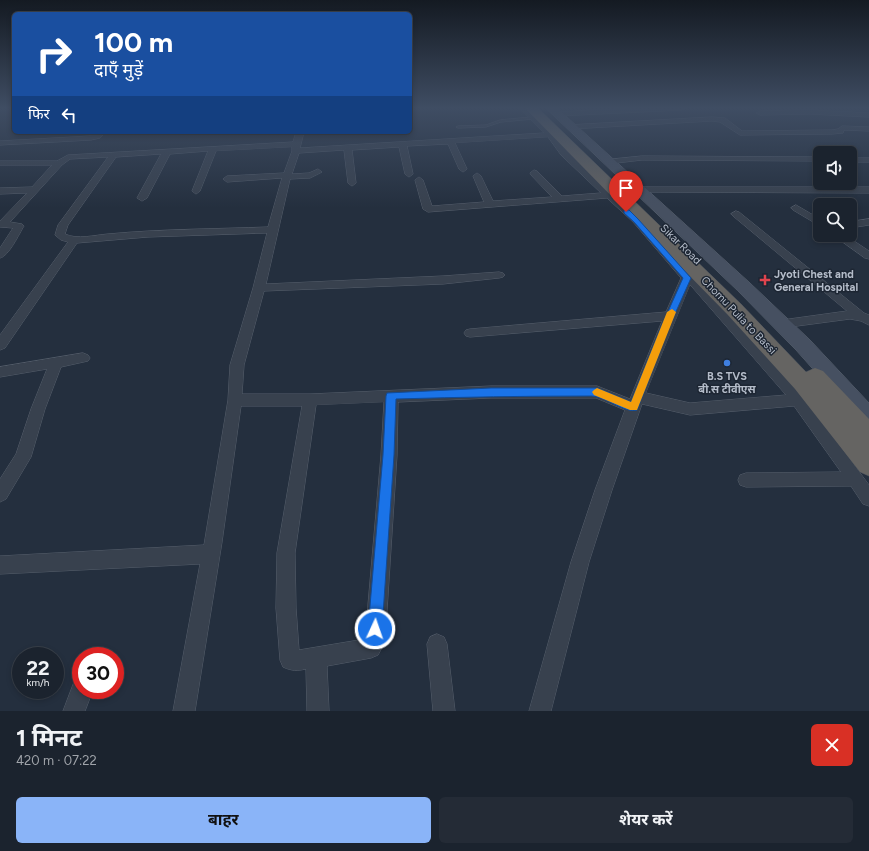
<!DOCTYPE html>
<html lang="hi">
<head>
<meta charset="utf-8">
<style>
  :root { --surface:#1b232e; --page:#242b36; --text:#f1f3f6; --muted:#a0a4aa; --line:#39404a; --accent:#8ab4f8 }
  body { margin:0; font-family:Figtree,"Noto Sans Devanagari",sans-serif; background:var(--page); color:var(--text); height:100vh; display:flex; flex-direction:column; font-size:15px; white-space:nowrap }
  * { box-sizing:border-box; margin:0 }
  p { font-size:13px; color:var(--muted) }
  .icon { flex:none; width:22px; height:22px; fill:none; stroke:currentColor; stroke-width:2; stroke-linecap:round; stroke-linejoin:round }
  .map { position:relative; height:711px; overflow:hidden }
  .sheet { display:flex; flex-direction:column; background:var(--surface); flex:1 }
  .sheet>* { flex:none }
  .hud { position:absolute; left:12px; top:12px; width:400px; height:122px; border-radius:6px; box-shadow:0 2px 6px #0003,0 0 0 1px var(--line); background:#1a4fa0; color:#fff; overflow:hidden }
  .fabs { position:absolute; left:813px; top:146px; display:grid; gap:8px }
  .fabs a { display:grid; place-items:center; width:44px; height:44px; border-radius:6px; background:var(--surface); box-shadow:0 2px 6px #0003,0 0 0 1px var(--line); font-size:20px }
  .speed { position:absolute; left:12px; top:647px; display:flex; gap:8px; font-size:20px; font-weight:700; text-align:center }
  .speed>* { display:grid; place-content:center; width:52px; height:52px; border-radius:50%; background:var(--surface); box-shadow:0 2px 6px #0003,0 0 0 1px var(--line); line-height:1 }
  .speed small { font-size:10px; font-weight:400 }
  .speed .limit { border:6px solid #d22; background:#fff; color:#111 }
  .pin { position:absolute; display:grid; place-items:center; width:34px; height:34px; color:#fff; margin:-41px -17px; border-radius:50% 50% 50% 0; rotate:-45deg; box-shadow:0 0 4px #0007 }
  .pin .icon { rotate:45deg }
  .me { position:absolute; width:44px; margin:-22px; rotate:3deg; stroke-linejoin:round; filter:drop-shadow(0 0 3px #0008) }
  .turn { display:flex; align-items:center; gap:14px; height:84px; padding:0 16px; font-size:18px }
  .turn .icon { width:52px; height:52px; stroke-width:2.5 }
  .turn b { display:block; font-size:28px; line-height:34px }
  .then { display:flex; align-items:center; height:38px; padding:0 16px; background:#0003; gap:8px; font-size:15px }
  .round { display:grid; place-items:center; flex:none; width:42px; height:42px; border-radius:6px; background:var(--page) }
  .overview { display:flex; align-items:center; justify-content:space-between; height:68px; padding:0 16px }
  h1 { font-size:24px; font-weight:700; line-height:30px }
  .cta { display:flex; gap:8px; margin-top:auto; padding:8px 16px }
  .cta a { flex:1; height:46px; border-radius:6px; background:var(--accent); color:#111; font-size:16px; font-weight:700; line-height:46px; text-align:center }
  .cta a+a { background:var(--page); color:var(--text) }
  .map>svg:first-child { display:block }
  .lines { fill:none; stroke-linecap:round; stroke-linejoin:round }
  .service-casing { stroke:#565f6c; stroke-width:1 }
  .minor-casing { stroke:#565f6c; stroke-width:1 }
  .secondary-casing { stroke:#565f6c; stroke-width:1 }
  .trunk-casing { stroke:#434c59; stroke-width:1 }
  .service { fill:#38414e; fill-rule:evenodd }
  .minor { fill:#38414e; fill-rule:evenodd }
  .secondary { fill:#465061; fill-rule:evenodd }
  .trunk { fill:#656462; fill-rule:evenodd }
  .route { fill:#1a73e8; stroke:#114b97 }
  .slow { fill:#f59e0b }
  .health-dot { fill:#e0444e; stroke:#1d2633; stroke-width:1.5 }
  .shop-dot { fill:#3f7fe0; stroke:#1d2633; stroke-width:1.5 }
  .labels { text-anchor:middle; stroke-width:3; stroke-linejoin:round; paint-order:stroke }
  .street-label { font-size:11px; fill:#b4bcc9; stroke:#1d2633 }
  .poi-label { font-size:11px; font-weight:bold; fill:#b4bcc9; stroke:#1d2633; text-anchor:start }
</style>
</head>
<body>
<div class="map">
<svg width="869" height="711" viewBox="0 0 869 711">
  <rect width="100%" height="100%" fill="#242f3e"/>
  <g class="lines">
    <g class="service-casing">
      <path id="service" d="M532,117H533V119L501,122L486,127L458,128L456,127L458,126L486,125L500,120Z"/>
    </g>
    <g class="minor-casing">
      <path id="minor" d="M520,108H527L553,133L567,151L639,218L691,276L701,282L803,396L869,485V506L863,504L851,486L746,487L740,485L738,480L740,475L746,473L841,472L794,406L690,415L642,404L612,490L589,562L551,711H529L571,562L595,490L625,410L596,398H491L398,402L397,455L385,642L378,655L371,658L327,666L329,711H307L306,669C297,671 292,671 283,667L280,660L276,608L277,553L302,406H241L222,542L195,711H173L200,564L0,574V556L204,545L228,400L230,365L253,288L267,233L148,237L77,243L5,348L0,350V335L68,242L61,240L55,235L58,225L108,157L70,159L62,165L10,222L22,224L24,226C19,234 9,256 0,258V248L13,228L0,227V221L27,193L0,194V188L32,187L52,165H0V161H57L68,155L293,142L296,132H304L300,148L544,133ZM548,137L561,155L601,193L562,196L537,171L534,170L530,173L531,175L552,197L493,201L481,176L477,173L473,176L484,202L432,206L423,180L419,177L415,180L423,209L428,212L607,198L633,222L681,278L666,312L470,329L466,330L464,333L466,336L470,337L662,321L630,399L597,386H491L310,394H242L244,365L264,291L443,284L499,278L503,277L505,275L503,273L499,272L443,276L266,284L290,179L310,178L322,172L318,169L309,173L292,174L299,153L344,150L348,183L352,186L356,183L352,150L399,147L405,174L409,177L413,174L407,146L448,144L459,169L463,172L467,169L455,143ZM292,147V151L284,173L227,176L223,179L227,182L282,178L268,227C215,229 161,229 108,234C95,235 77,240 65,234L68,225L116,157L161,154L137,198L142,201L147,198L170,154L208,151L192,191L196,194L200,191L216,151ZM690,285L693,288L786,395L690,403L646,393ZM384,402L381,455L365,639L299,650L296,608L295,553L316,405Z
        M637,108H685L682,110L557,116L553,114L557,112Z
        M810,110L869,113V117L810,114L760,115L756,113L760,111Z
        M712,117L725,118L742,131L832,130L838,129L842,126L869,127V131L844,130L843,133L832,134L740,135L720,122L712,121L570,129L566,127L570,125Z
        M97,132H106L100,138L91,140L0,145V141L90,136Z
        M642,156L820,157V161L642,160L608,164L604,162L605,160Z
        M850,158H869V162H850Z
        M638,187H869V193L635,192L634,190Z
        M796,205L820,219V226L793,210L791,208Z
        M736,211L739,212L864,313L869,315V325L861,321L850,319L782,328L778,327L776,324L778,321L782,320L847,311L733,216L731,214Z
        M869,219V225L850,228V222Z
        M833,235H845L869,251V259L865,258Z
        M83,353L88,355L90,358L88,361L61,367L45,409L31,457L6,499L0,502V479L16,454L31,409L47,369L0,377V367Z
        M437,634L444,637L447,644L455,711H433L427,644L430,637Z
        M81,680V690H93L85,711H63L74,682Z"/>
    </g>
    <g class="secondary-casing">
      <path id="secondary" d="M546,108H557L750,283L810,340L869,403V426L861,423L796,350L738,291Z"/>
    </g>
    <g class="trunk-casing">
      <path id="trunk" d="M525,108H538L741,304L806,372L815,368L823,371L869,419V476L860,472L795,389L727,314Z"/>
    </g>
    <use href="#service" class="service"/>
    <use href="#minor" class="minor"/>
    <use href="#secondary" class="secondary"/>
    <use href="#trunk" class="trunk"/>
  </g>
  <linearGradient id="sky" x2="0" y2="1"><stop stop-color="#141a22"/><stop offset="0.52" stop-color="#3f4d63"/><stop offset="1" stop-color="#3f4d63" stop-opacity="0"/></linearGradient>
  <rect width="869" height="208" fill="url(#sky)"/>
  <path class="route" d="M624,210H629L638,219L691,278L670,325L637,410C626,414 605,396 591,396C526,396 461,397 396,399L394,455L382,629L380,634L375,636L370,634L368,629L383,455L386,396L387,393L491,388H597L631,402L662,325L683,278L634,222L624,213Z"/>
  <path class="slow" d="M672,309L676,312L637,410H630L594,395L592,392L594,390L597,388L631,402L667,312Z"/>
  <path class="health-dot" d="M763 274h4v4h4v4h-4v4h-4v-4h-4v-4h4z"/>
  <circle class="shop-dot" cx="727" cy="363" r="4"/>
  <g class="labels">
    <g class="street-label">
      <text transform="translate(681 244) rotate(44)" y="4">Sikar Road</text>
      <text transform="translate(739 315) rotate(46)" y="4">Chomu Pulia to Bassi</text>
    </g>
    <g class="poi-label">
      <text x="774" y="278">Jyoti Chest and<tspan x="774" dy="13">General Hospital</tspan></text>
      <text x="727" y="380" text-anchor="middle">B.S TVS<tspan x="727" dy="13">बी.स टीवीएस</tspan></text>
    </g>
  </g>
</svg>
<div class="fabs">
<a><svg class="icon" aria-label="sound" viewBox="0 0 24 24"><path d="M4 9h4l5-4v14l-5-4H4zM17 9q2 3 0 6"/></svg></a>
<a><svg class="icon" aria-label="search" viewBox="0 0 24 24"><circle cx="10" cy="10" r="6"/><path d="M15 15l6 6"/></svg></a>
</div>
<div class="speed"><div>22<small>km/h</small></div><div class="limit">30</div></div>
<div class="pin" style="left:626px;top:212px;background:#d93025"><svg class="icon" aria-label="arrive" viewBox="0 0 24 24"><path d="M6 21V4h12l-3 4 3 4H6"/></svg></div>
<svg class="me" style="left:375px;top:629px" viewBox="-20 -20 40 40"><circle r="17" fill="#1a73e8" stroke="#fff" stroke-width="3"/><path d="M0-11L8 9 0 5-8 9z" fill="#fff"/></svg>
<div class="hud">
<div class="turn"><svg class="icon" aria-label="right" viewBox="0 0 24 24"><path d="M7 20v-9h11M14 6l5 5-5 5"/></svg><div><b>100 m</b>दाएँ मुड़ें</div></div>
<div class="then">फिर<svg class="icon" aria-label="left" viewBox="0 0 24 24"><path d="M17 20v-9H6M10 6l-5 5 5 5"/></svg></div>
</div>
</div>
<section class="sheet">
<div class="overview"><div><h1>1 मिनट</h1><p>420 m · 07:22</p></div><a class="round" style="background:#d93025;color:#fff"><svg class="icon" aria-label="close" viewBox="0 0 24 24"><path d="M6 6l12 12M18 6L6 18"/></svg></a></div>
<div class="cta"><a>बाहर</a><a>शेयर करें</a></div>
</section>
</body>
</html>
